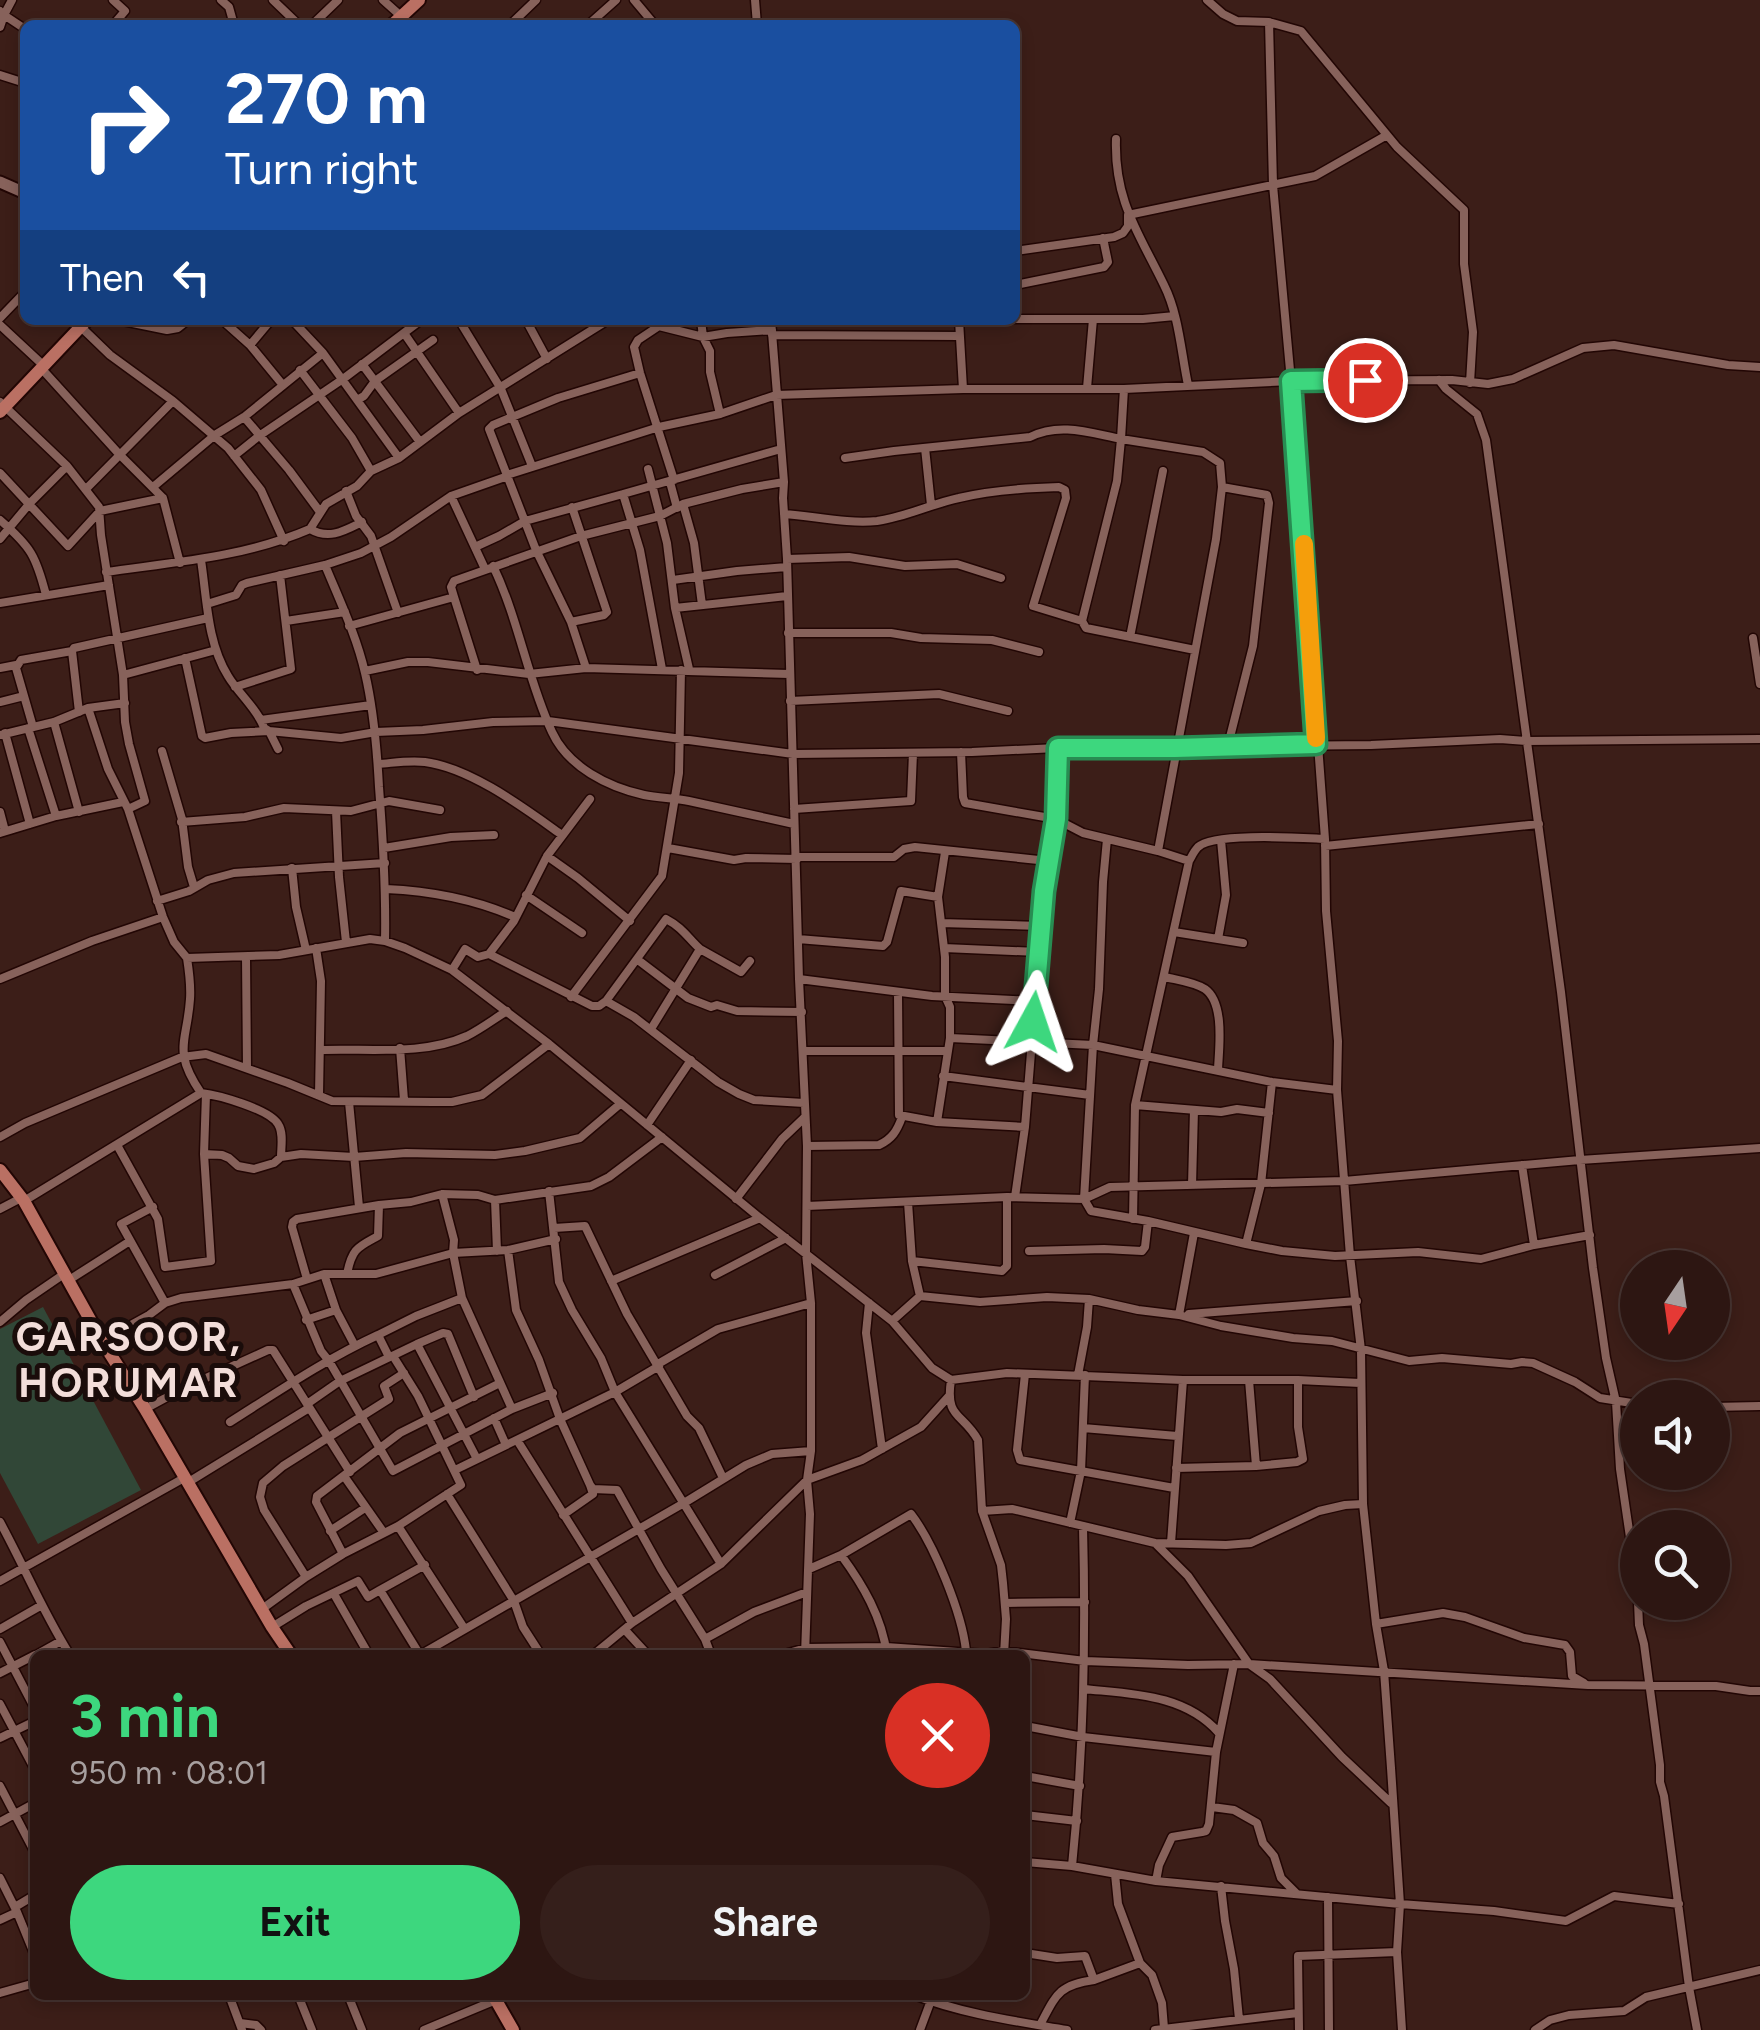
<!DOCTYPE html>
<html lang="en">
<head>
<meta charset="utf-8">
<style>
  :root { --surface:#2d1612; --page:#351f1b; --text:#f1f3f6; --muted:#a79f9f; --line:#483532; --accent:#3dd77e }
  body { margin:0; font-family:Figtree,sans-serif; background:var(--page); color:var(--text); height:100vh; display:flex; flex-direction:column; font-size:38px; white-space:nowrap }
  * { box-sizing:border-box; margin:0 }
  p { font-size:32px; color:var(--muted) }
  .icon { flex:none; width:55px; height:55px; fill:none; stroke:currentColor; stroke-width:2; stroke-linecap:round; stroke-linejoin:round }
  .map { position:relative; flex:1; overflow:hidden }
  .side { position:absolute; left:30px; top:1650px; width:1000px; height:350px; display:flex; flex-direction:column; background:var(--surface); border-radius:15px; box-shadow:0 5px 15px #0003,0 0 0 2px var(--line) }
  .side>* { flex:none }
  .guide { position:absolute; left:20px; top:20px; width:1000px; height:305px; border-radius:15px; box-shadow:0 5px 15px #0003,0 0 0 2px var(--line); background:#1a4fa0; color:#fff; overflow:hidden }
  .needle { width:65px; rotate:193deg }
  .fabs { position:absolute; left:1620px; top:1250px; display:grid; gap:20px }
  .fabs a { display:grid; place-items:center; width:110px; height:110px; border-radius:50%; background:var(--surface); box-shadow:0 5px 15px #0003,0 0 0 2px var(--line); font-size:50px }
  .pin { position:absolute; display:grid; place-items:center; width:85px; height:85px; color:#fff; margin:-42px; border:5px solid #fff; border-radius:50%; box-shadow:0 2px 10px #0007 }
  .me { position:absolute; width:110px; margin:-55px; rotate:5deg; stroke-linejoin:round; filter:drop-shadow(0 0 8px #0008) }
  .turn { display:flex; align-items:center; gap:35px; height:210px; padding:0 40px; font-size:45px }
  .turn .icon { width:130px; height:130px; stroke-width:2.5 }
  .turn b { display:block; font-size:70px; line-height:85px }
  .then { display:flex; align-items:center; height:95px; padding:0 40px; background:#0003; gap:20px; font-size:38px }
  .round { display:grid; place-items:center; flex:none; width:105px; height:105px; border-radius:52px; background:var(--page) }
  .head { display:flex; align-items:center; justify-content:space-between; height:170px; padding:0 40px }
  h1 { font-size:60px; font-weight:700; line-height:75px; color:var(--accent) }
  .button { display:flex; gap:20px; margin-top:auto; padding:20px 40px }
  .button a { flex:1; height:115px; border-radius:60px; background:var(--accent); color:#111; font-size:40px; font-weight:700; line-height:115px; text-align:center }
  .button a+a { background:var(--page); color:var(--text) }
  .map>svg:first-child { display:block }
  .green { fill:#314737 }
  .lines { fill:none; stroke-linecap:round; stroke-linejoin:round }
  .street-casing { stroke:#220604; stroke-width:11 }
  .secondary-casing { stroke:#220604; stroke-width:15 }
  .primary-casing { stroke:#220604; stroke-width:16 }
  .street { stroke:#87625b; stroke-width:8 }
  .secondary { stroke:#87625b; stroke-width:11 }
  .primary { stroke:#ba7063; stroke-width:12 }
  .route-casing { stroke:#288c52; stroke-width:25 }
  .route { stroke:#3dd77e; stroke-width:18 }
  .slow { stroke:#f59e0b; stroke-width:18 }
  .labels { text-anchor:middle; stroke-width:10; stroke-linejoin:round; paint-order:stroke }
  .district-label { font-size:40px; font-weight:bold; letter-spacing:2.5px; fill:#f3deda; stroke:#1a0c0a }
</style>
</head>
<body>
<div class="map">
<svg width="1760" height="2030" viewBox="0 0 1760 2030">
  <rect width="100%" height="100%" fill="#3c1e18"/>
  <path class="green" d="M43,1307L141,1490L38,1544L0,1473V1329Z"/>
  <g class="lines">
    <g class="street-casing">
      <path id="street" d="M113,0L125,11L113,25
        M221,0L229,7L234,25
        M273,0L299,25
        M383,0L402,17
        M634,0L655,25
        M755,0L757,25
        M1207,0L1223,14L1237,21L1269,22L1301,31L1397,147L1464,210V264L1473,332L1470,383
        M0,11L4,15L12,0
        M1269,22L1273,185L1291,381L1325,839L1326,911L1338,1041L1337,1090L1350,1256L1361,1350L1363,1504L1376,1624L1384,1671L1391,1768L1400,1904L1397,1952L1402,2030
        M312,25L338,0
        M510,25L536,0
        M588,25L616,0
        M0,27L4,15L25,29
        M0,75L25,83
        M1116,139C1114,201 1139,233 1164,285C1179,315 1181,352 1188,385
        M1015,251L1114,237L1123,233L1128,226V215L1315,176L1387,135
        M1015,285L1104,267L1108,262L1103,238
        M0,318L25,292
        M1015,319H1143L1175,316
        M118,320L167,330L178,328L188,320
        M222,320L250,345L282,384
        M292,320L323,353L399,458
        M459,320L501,389L532,466
        M526,320L547,359
        M646,320L659,326L703,337L727,333L772,330
        M701,320L703,337L710,351V372L720,414
        M771,320L784,482L783,498L787,559L799,979L807,1146L806,1253L811,1303V1451L807,1480L810,1514L805,1655
        M959,320L963,389
        M0,325L43,365
        M659,326L638,340L634,347L640,373L674,480
        M81,327L110,355L173,401L228,448L261,490L284,541
        M404,333L459,413
        M772,335L960,336
        M250,345L271,320
        M362,364L420,442
        M41,368L119,454L163,498L180,563
        M300,370L352,438L371,471
        M1439,380L1446,389L1477,414L1486,440L1561,992L1593,1268L1606,1358L1616,1402L1620,1469L1638,1592
        M1087,388L1093,319
        M1124,389L1121,439L1203,452L1220,463L1222,487L1216,539L1158,851
        M357,400L364,396L375,381L433,340
        M0,402L67,466L99,507L101,535L123,675L125,722L129,744L145,801L128,809
        M244,417L289,470L320,512
        M925,448L931,505
        M234,456L259,436L343,379L421,320
        M845,458L894,451L1030,437C1060,422 1090,433 1121,439L1117,481L1082,621L1086,628L1195,650
        M648,469L667,543L675,608L689,669
        M0,473L68,546L100,511L163,498
        M507,475L659,427L720,414L776,395L963,389H1124L1291,381L1452,380L1488,384L1513,379L1583,348L1614,345L1728,365L1760,367
        M670,482L677,508
        M153,487L215,435L244,417L323,353
        M1222,487L1267,495L1269,503L1253,646L1228,745
        M86,489L173,401
        M346,491L356,516L371,536L398,613
        M451,496L485,569
        M683,504L694,543L702,605
        M784,514C814,516 847,524 877,521C906,517 931,504 959,498C992,490 1025,488 1059,487L1065,490L1066,498L1033,606L1082,621
        M0,520C31,547 36,556 46,595
        M310,529L326,504L357,486L371,471L399,458L459,413L608,320
        M0,539L30,503L67,466
        M475,547L499,536L525,521L623,494
        M787,559L849,557L905,566L957,564L1001,578
        M201,560C207,599 207,642 228,676C238,693 259,711 264,728L269,731L278,749
        M325,565C339,599 357,637 365,673C374,711 377,749 379,787C383,839 386,890 385,941
        M493,566C519,620 527,678 552,732C568,767 608,787 644,795C659,798 674,798 689,801C724,809 759,816 794,824
        M106,572C176,562 245,557 310,529C329,540 344,531 362,522
        M673,580L737,571L787,567
        M0,603L109,585
        M207,604L236,595L242,585L247,583L325,565L361,553L391,537L451,496L508,476
        M675,608L787,596
        M286,621L345,612
        M571,622L604,615L607,612L572,507
        M349,626L454,597
        M788,633H891L921,638L992,640L1039,652
        M1130,637L1163,471
        M1753,638L1760,684
        M72,651L79,712
        M185,658L202,736L205,738L231,733L269,731L341,738L376,732L423,730L493,722L548,721L793,754L972,752L1057,748L1371,745L1500,739L1527,741L1760,739
        M0,668L16,665
        M586,668L571,622L536,550L489,429L493,425L558,398L640,373
        M662,669L640,550L623,494L781,449
        M477,670L454,597L451,587L454,581L581,536L660,516L683,504L742,489L784,482
        M365,671L408,662H428L529,674L586,668L789,674
        M123,675L216,650
        M235,687L291,669L280,575
        M790,701L939,694L1008,711
        M0,702L24,696
        M88,708L108,769L128,809L163,917L174,942L187,958L279,955L370,939L385,941L405,948L452,970L549,1044L760,1218L892,1321L932,1368L951,1380L1007,1373L1183,1380H1298L1360,1383
        M261,720L371,705
        M54,722L79,812
        M33,727L16,668L21,660L72,651L74,648L208,618
        M28,728L56,816
        M5,733L30,824
        M0,735L54,722L88,708L125,703
        M162,751L182,819L188,867L194,887
        M961,752L963,797L965,803L1056,819L1083,833L1158,851L1189,861
        M378,764C393,763 409,760 425,762C471,768 524,808 562,835
        M794,809L911,801L913,753
        M336,811L339,877L346,942
        M0,812L5,831
        M181,822L245,817L284,808L351,811L389,801L440,810
        M0,833L56,816L123,802
        M1107,839L1103,882L1099,989L1093,1045L1084,1199L1091,1211L1148,1221L1246,1244L1282,1251L1335,1256L1418,1252L1481,1259L1534,1245L1590,1235
        M1325,846L1539,824
        M384,848L451,837L494,835
        M668,848L734,860L746,858L797,859
        M945,852L938,897L945,957V996L950,1007V1038
        M547,856L578,878L630,921
        M796,857H894L904,849L915,847L1048,861
        M292,868L296,907L306,950
        M386,889C430,891 474,899 515,917
        M526,895L582,933
        M157,901L189,891L208,880L234,873L385,863
        M941,923L1040,926
        M1174,932L1243,943
        M798,939L883,946L887,942L901,891L938,897
        M1218,939L1226,895L1221,840
        M316,948L321,981L319,1095
        M944,948L1038,952
        M489,954L514,921L547,856L590,799
        M246,957L247,1068
        M187,958C189,971 191,985 190,999C187,1043 172,1050 201,1093
        M638,960L688,998L711,1007L717,1005L737,1011L802,1012
        M452,970L465,949L478,957L489,954L592,1006H599L606,1001L634,1017L718,1082L739,1094L754,1100L804,1103
        M1165,977C1177,980 1194,982 1205,989C1225,1003 1219,1048 1218,1069
        M0,979L92,941L163,917
        M799,979L932,996L1035,1001
        M898,993L899,1115L937,1122
        M571,997L662,876L679,773L681,670
        M606,1001L666,919C683,928 687,937 700,949
        M651,1029L700,949L741,972L750,961
        M400,1048L404,1100
        M320,1050C367,1048 423,1056 467,1036C481,1029 494,1019 507,1011
        M803,1051H948L950,1038L1093,1045L1272,1082L1337,1090
        M948,1051L937,1122L1025,1127
        M943,1076L1090,1095
        M206,1094L204,1154L222,1155L229,1158L238,1166L254,1169L274,1163L281,1157L301,1154L354,1157L406,1153L495,1155L525,1151L580,1138L620,1104
        M349,1102L359,1207
        M1135,1105L1221,1112L1237,1109L1269,1113
        M647,1125L691,1060
        M0,1137L25,1123L182,1057L206,1054L288,1083L332,1101L433,1102H452L482,1095L549,1044
        M117,1145L158,1219L165,1267L211,1261L204,1154
        M807,1146L879,1145C892,1139 897,1131 902,1117
        M1522,1165L1534,1245
        M1192,1185L1194,1110
        M549,1191L559,1282L572,1310L601,1358L615,1392L721,1564
        M1015,1197L1025,1127L1044,891L1056,819L1057,748
        M736,1199L782,1139L804,1118
        M495,1200L497,1251
        M24,1201L201,1093C218,1095 269,1109 278,1124C284,1133 281,1147 281,1157
        M908,1202L912,1261L1002,1271L1007,1266V1197
        M807,1206L1007,1197L1084,1199L1110,1187L1344,1181L1580,1160L1760,1148
        M153,1207L121,1224L165,1303
        M0,1209L21,1198
        M1133,1219L1135,1105L1189,861C1192,856 1194,851 1198,847C1214,832 1301,838 1325,839
        M554,1228L585,1226L627,1314L687,1416L699,1428L723,1478
        M1246,1244L1261,1184L1272,1082
        M508,1250L516,1310L539,1360L560,1419L590,1485L593,1489L617,1490L661,1569L705,1639L711,1655
        M1029,1251L1104,1249L1142,1251L1145,1247L1148,1221
        M912,1261L920,1296
        M324,1274L336,1310L355,1346
        M347,1274C352,1248 358,1247 378,1236L379,1205L411,1202L442,1194L478,1195L495,1200L591,1186L609,1177L662,1137
        M715,1275L786,1238
        M307,1279L292,1227L293,1222L297,1219L379,1205
        M69,1280L130,1241
        M611,1281L760,1218
        M293,1284L321,1351L329,1361L393,1471L512,1409L462,1298L453,1253L454,1240L442,1194
        M869,1303L866,1333L882,1449
        M1189,1314L1357,1301
        M1179,1315L1194,1233
        M306,1320L336,1310
        M892,1321L920,1296L980,1302L1047,1297L1089,1299L1138,1310L1179,1315L1221,1326L1293,1338L1332,1341L1409,1361L1442,1358L1511,1364L1522,1362L1533,1363L1575,1382L1600,1398L1638,1404
        M0,1322L26,1300L64,1274
        M102,1341L149,1315L165,1303L181,1298L293,1284L324,1274H376L453,1253L508,1250L556,1239
        M417,1344L443,1333L448,1334L474,1397
        M389,1357L378,1335L416,1316L462,1298
        M658,1364L718,1329L811,1303
        M1025,1374L1017,1450L1020,1460L1174,1488
        M1078,1375L1087,1327L1089,1299
        M951,1380C945,1419 962,1412 978,1440L982,1511L1001,1565L1003,1583L1006,1619L1004,1655
        M1249,1380L1256,1466L1297,1462L1303,1459L1298,1427V1380
        M307,1404L340,1381L417,1344L477,1459
        M1712,1407L1760,1406
        M145,1409L182,1389L268,1350H273L350,1472
        M512,1409L553,1393
        M494,1418L506,1445
        M230,1422C279,1391 326,1359 378,1335
        M1083,1428L1177,1436
        M517,1440L632,1623
        M1176,1468L1256,1466
        M455,1470L615,1392L659,1366
        M344,1476L384,1533
        M187,1483L309,1408
        M447,1494L514,1601L523,1627L541,1655
        M982,1511L1012,1509L1155,1543L1188,1576L1249,1664L1270,1679L1342,1757L1391,1803
        M563,1515L593,1494L590,1485
        M0,1522C24,1566 43,1612 70,1655
        M1070,1523L1081,1471L1085,1375
        M398,1526L464,1628
        M330,1531L365,1508
        M1155,1543L1226,1545L1251,1543L1319,1511L1345,1505L1363,1504
        M1171,1543L1183,1380
        M343,1554L316,1502L317,1496L400,1433L500,1383
        M841,1555C863,1585 882,1617 887,1655
        M809,1569L841,1555L911,1514C934,1544 962,1613 966,1651
        M306,1577L264,1510L260,1497L263,1483L283,1466L389,1399L384,1386L404,1373
        M0,1581L184,1478
        M380,1590L425,1565
        M334,1594L369,1655
        M1638,1602L1639,1625L1644,1644L1660,1765V1782L1664,1796L1689,1987L1697,2030
        M1005,1603L1085,1602
        M262,1609L306,1577L343,1554L398,1526L461,1485L418,1396L393,1356
        M1376,1624L1443,1613L1465,1617L1524,1638L1565,1645L1570,1652L1572,1676L1584,1683
        M272,1627L306,1606L358,1581L368,1597L380,1590L420,1655L684,1503L746,1465L772,1454L811,1451
        M0,1629L42,1605
        M625,1630L648,1655
        M705,1639L754,1612L807,1592
        M0,1642L35,1709
        M36,1655L61,1641
        M593,1655L632,1623L721,1564L807,1480L862,1460L921,1427L949,1396
        M781,1655L806,1648L886,1647L986,1654L1004,1651L1085,1661L1188,1665L1249,1664L1588,1685L1716,1686L1750,1691H1760
        M0,1673L35,1655
        M1084,1689C1132,1694 1185,1694 1219,1733
        M0,1704L35,1770
        M1025,1726L1083,1737L1216,1752
        M0,1738L35,1721
        M1025,1776L1080,1786
        M0,1786L35,1853
        M1212,1807L1234,1810L1257,1823L1263,1843L1274,1856L1281,1878L1296,1893
        M1025,1815L1077,1821
        M0,1822L35,1803
        M1025,1862L1072,1866L1156,1881L1400,1904L1494,1911L1566,1921L1614,1896L1679,1904
        M1072,1866C1084,1750 1086,1642 1083,1527
        M1115,1874L1118,1904L1140,1963L1152,1975L1162,2003L1164,2028
        M0,1878L17,1912L35,1956
        M1156,1881L1159,1865L1172,1837L1202,1832L1206,1831L1209,1824L1216,1752L1234,1664
        M1221,1886L1225,1921L1234,1969L1239,2019
        M1328,1897L1329,2030
        M15,1907L35,1895
        M0,1920L17,1912
        M1025,1953L1057,1958L1085,1956L1094,1980C1058,1985 1056,1995 1040,2025
        M1094,1980L1140,1963
        M0,1993L35,1983
        M229,1995L242,2030
        M298,1995L312,2030
        M348,1995L362,2030
        M914,1995C963,2014 1015,2021 1067,2030
        M240,2023L256,2025L261,2030
        M424,2030L496,2000
        M920,2030L933,1995
        M1155,2030L1298,2013
        M1299,2030L1298,1956L1397,1952
        M1535,2030L1550,2020L1569,2015L1624,2011L1646,1997L1760,1970"/>
    </g>
    <g class="secondary-casing">
      <path id="secondary" d="M0,182L25,193"/>
    </g>
    <g class="primary-casing">
      <path id="primary" d="M392,25L419,0
        M0,412L87,320
        M0,1170L24,1201L102,1341L145,1409L272,1627L291,1655
        M493,1995L513,2030"/>
    </g>
    <use href="#street" class="street"/>
    <use href="#secondary" class="secondary"/>
    <use href="#primary" class="primary"/>
  </g>
  <g class="lines">
    <g class="route-casing">
      <path id="route" d="M1033,1022L1044,891L1056,819L1058,748H1175L1316,744L1291,381L1365,380"/>
    </g>
    <use href="#route" class="route"/>
    <path class="slow" d="M1304,544L1316,738"/>
  </g>
  <g class="labels">
    <g class="district-label">
      <text x="129" y="1351">GARSOOR,<tspan x="129" dy="46">HORUMAR</tspan></text>
    </g>
  </g>
</svg>
<div class="fabs">
<a><svg class="needle" viewBox="-14 -14 28 28"><path d="M0-13l5 13h-10z" fill="#e53935"/><path d="M0 13l5-13h-10z" fill="#a79f9f"/></svg></a>
<a><svg class="icon" aria-label="sound" viewBox="0 0 24 24"><path d="M4 9h4l5-4v14l-5-4H4zM17 9q2 3 0 6"/></svg></a>
<a><svg class="icon" aria-label="search" viewBox="0 0 24 24"><circle cx="10" cy="10" r="6"/><path d="M15 15l6 6"/></svg></a>
</div>
<div class="pin" style="left:1365px;top:380px;background:#d93025"><svg class="icon" aria-label="arrive" viewBox="0 0 24 24"><path d="M6 21V4h12l-3 4 3 4H6"/></svg></div>
<svg class="me" style="left:1033px;top:1022px" viewBox="-20 -20 40 40"><path d="M0-17L14 15 0 8-14 15z" fill="#3dd77e" stroke="#fff" stroke-width="4"/></svg>
<div class="guide">
<div class="turn"><svg class="icon" aria-label="right" viewBox="0 0 24 24"><path d="M7 20v-9h11M14 6l5 5-5 5"/></svg><div><b>270 m</b>Turn right</div></div>
<div class="then">Then<svg class="icon" aria-label="left" viewBox="0 0 24 24"><path d="M17 20v-9H6M10 6l-5 5 5 5"/></svg></div>
</div>
<section class="side">
<div class="head"><div><h1>3 min</h1><p>950 m · 08:01</p></div><a class="round" style="background:#d93025;color:#fff"><svg class="icon" aria-label="close" viewBox="0 0 24 24"><path d="M6 6l12 12M18 6L6 18"/></svg></a></div>
<div class="button"><a>Exit</a><a>Share</a></div>
</section>
</div>
</body>
</html>
